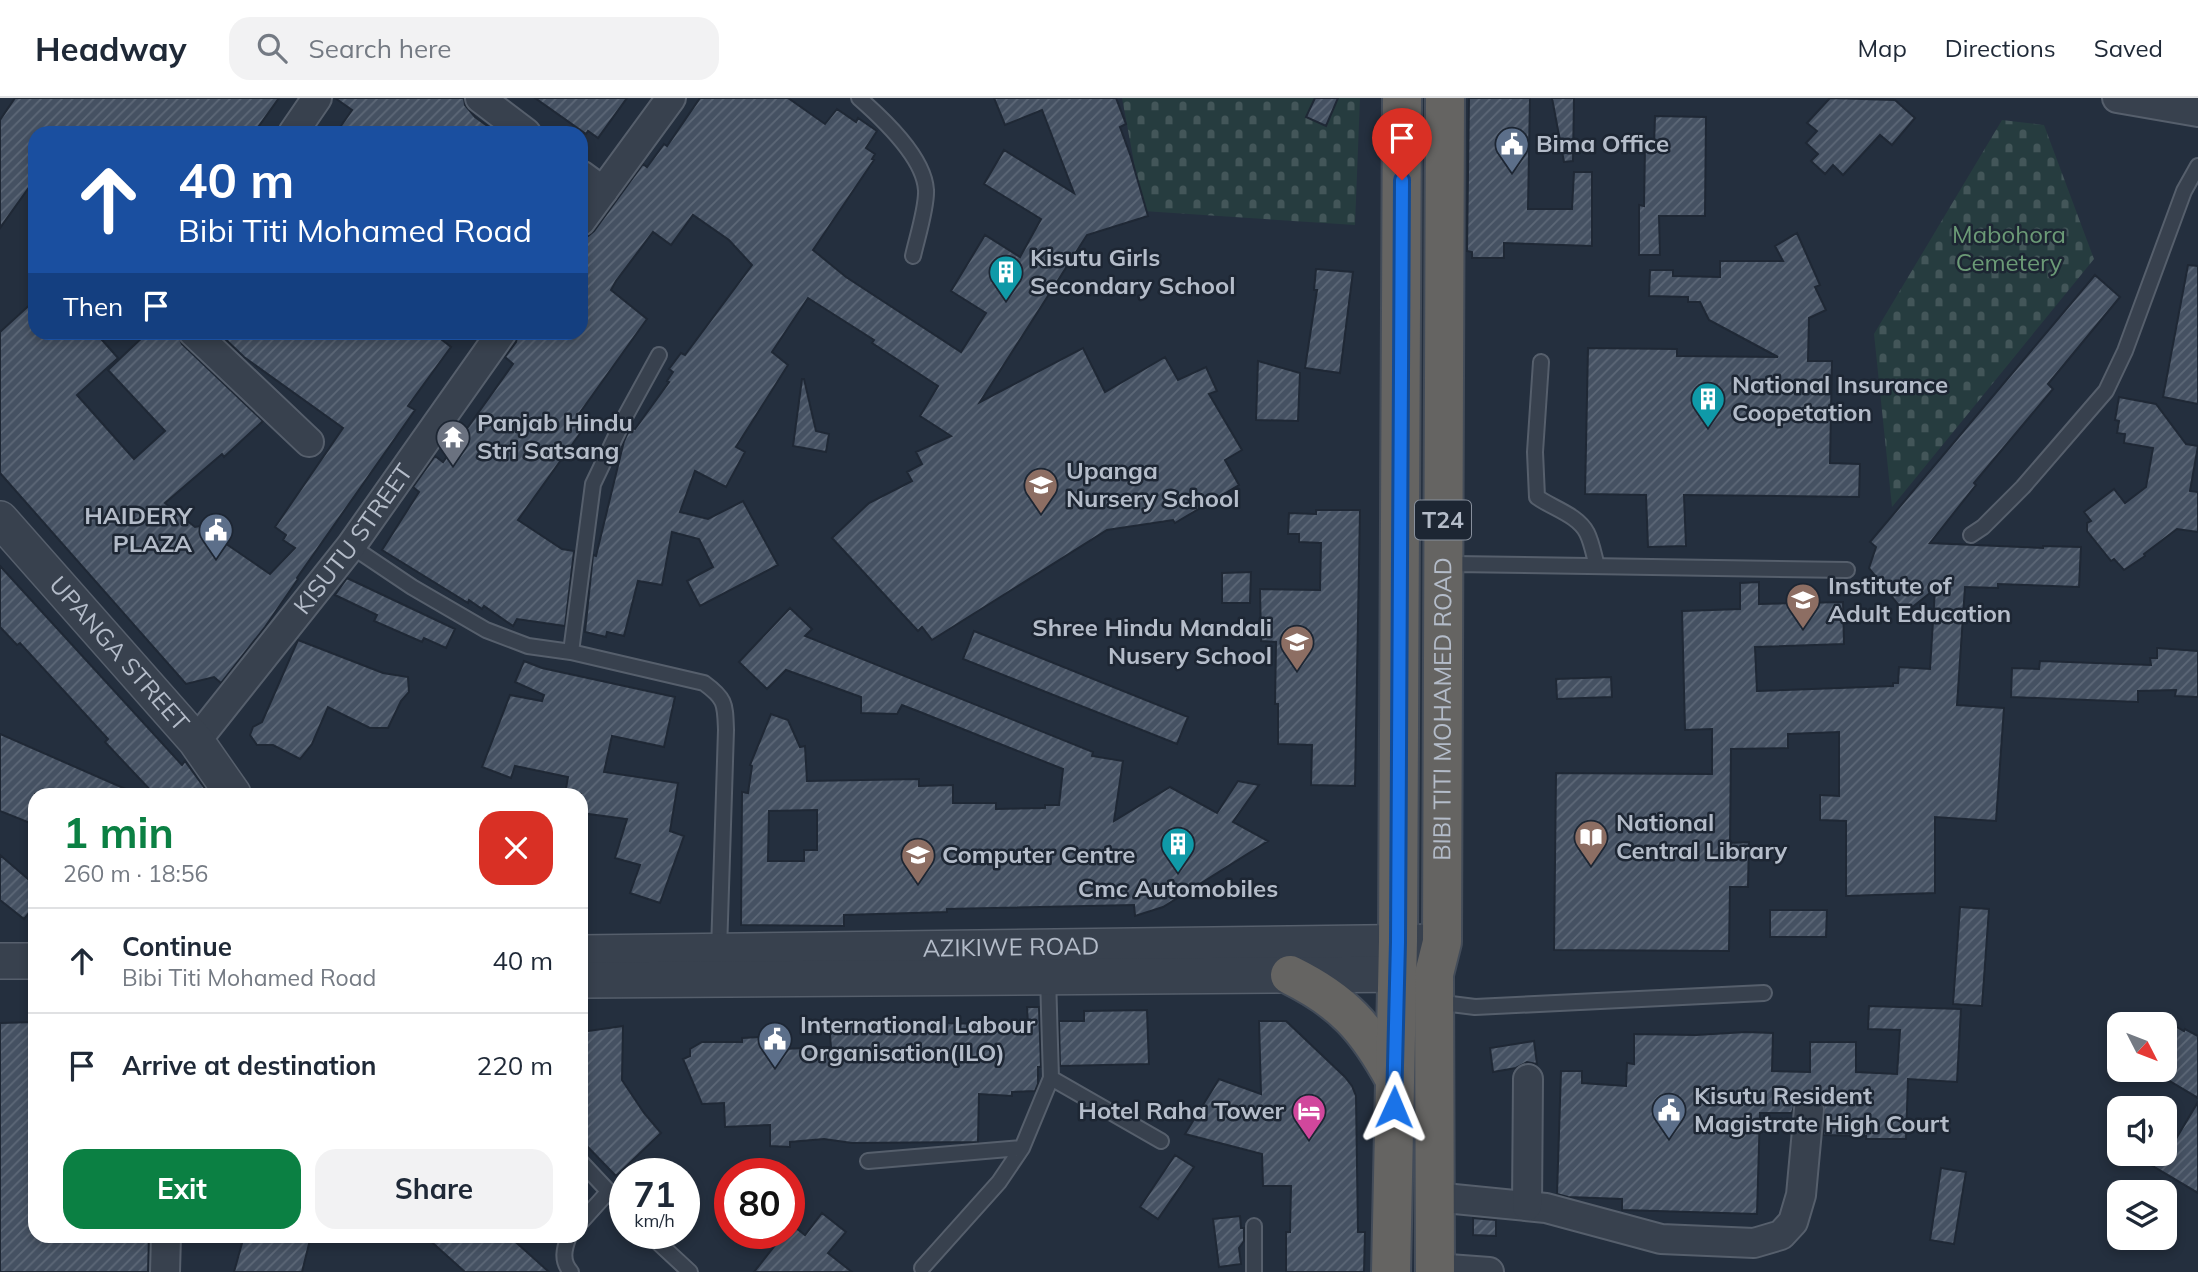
<!DOCTYPE html>
<html lang="en">
<head>
<meta charset="utf-8">
<style>
  :root { --surface:#fff; --page:#f2f2f3; --text:#1f2937; --muted:#747a83; --line:#e0e1e3; --accent:#0b8043 }
  body { margin:0; font-family:Mulish,sans-serif; background:var(--page); color:var(--text); height:100vh; display:flex; flex-direction:column; font-size:26px; white-space:nowrap }
  * { box-sizing:border-box; margin:0 }
  p { font-size:23px; color:var(--muted) }
  .icon { flex:none; width:38px; height:38px; fill:none; stroke:currentColor; stroke-width:2; stroke-linecap:round; stroke-linejoin:round }
  .map { position:relative; flex:1; overflow:hidden }
  .side { position:absolute; left:28px; top:690px; width:560px; height:455px; display:flex; flex-direction:column; background:var(--surface); border-radius:21px; box-shadow:0 4px 10px #0003 }
  .side>* { flex:none }
  .banner { position:absolute; left:28px; top:28px; width:560px; height:214px; border-radius:21px; box-shadow:0 4px 10px #0003; background:#1a4fa0; color:#fff; overflow:hidden }
  .needle { width:46px; rotate:132deg }
  .buttons { position:absolute; left:2107px; top:914px; display:grid; gap:14px }
  .buttons a { display:grid; place-items:center; width:70px; height:70px; border-radius:14px; background:var(--surface); box-shadow:0 4px 10px #0003; font-size:35px }
  .speed { position:absolute; left:609px; top:1060px; display:flex; gap:14px; font-size:35px; font-weight:700; text-align:center }
  .speed>* { display:grid; place-content:center; width:91px; height:91px; border-radius:50%; background:var(--surface); box-shadow:0 4px 10px #0003; line-height:1 }
  .speed small { font-size:18px; font-weight:400 }
  .speed .limit { border:10px solid #d22; background:#fff; color:#111 }
  .pin { position:absolute; display:grid; place-items:center; width:60px; height:60px; color:#fff; margin:-72px -30px; border-radius:50% 50% 50% 0; rotate:-45deg; box-shadow:0 0 7px #0007 }
  .pin .icon { rotate:45deg }
  .me { position:absolute; width:77px; margin:-38px; rotate:1deg; stroke-linejoin:round; filter:drop-shadow(0 0 5px #0008) }
  .turn { display:flex; align-items:center; gap:24px; height:147px; padding:0 35px; font-size:32px }
  .turn .icon { width:91px; height:91px; stroke-width:2.5 }
  .turn b { display:block; font-size:49px; line-height:60px }
  .then { display:flex; align-items:center; height:66px; padding:0 35px; background:#0003; gap:14px; font-size:26px }
  .round { display:grid; place-items:center; flex:none; width:74px; height:74px; border-radius:21px; background:var(--page) }
  .summary { display:flex; align-items:center; justify-content:space-between; height:119px; padding:0 35px }
  h1 { font-size:42px; font-weight:700; line-height:52px; color:var(--accent) }
  .button { display:flex; gap:14px; margin-top:auto; padding:14px 35px }
  .button a { flex:1; height:80px; border-radius:21px; background:var(--accent); color:#fff; font-size:28px; font-weight:700; line-height:80px; text-align:center }
  .button a+a { background:var(--page); color:var(--text) }
  ul { padding:0; list-style:none }
  li { display:flex; align-items:center; gap:21px; height:105px; padding:0 35px; border-top:2px solid var(--line) }
  li div { flex:1 }
  li b { display:block; font-size:26px }
  li em { font-style:normal }
  header { display:flex; align-items:center; gap:42px; box-sizing:border-box; height:98px; padding:0 35px; background:var(--surface); border-bottom:2px solid var(--line) }
  header strong { font-size:33px }
  nav { display:flex; gap:38px; margin-inline-start:auto; font-size:24px }
  .search { width:490px; height:63px; background:var(--page); display:flex; align-items:center; gap:18px; box-sizing:border-box; padding:0 24px; border-radius:21px; color:var(--muted); font-size:26px }
  .map>svg:first-child { display:block }
  .cemetery { fill:url(#cemetery-stones) }
  .building { fill:url(#building-hatch); stroke:#1f2835; stroke-width:2; fill-rule:evenodd }
  .lines { fill:none; stroke-linecap:round; stroke-linejoin:round }
  .service-casing { stroke:#565f6c; stroke-width:18 }
  .minor-casing { stroke:#565f6c; stroke-width:32 }
  .tertiary-casing { stroke:#565f6c; stroke-width:38 }
  .trunk-casing { stroke:#434c59; stroke-width:42 }
  .service { stroke:#38414e; stroke-width:14 }
  .minor { stroke:#38414e; stroke-width:28 }
  .tertiary { stroke:#38414e; stroke-width:35 }
  .trunk { stroke:#656462; stroke-width:38 }
  .route-casing { stroke:#114b97; stroke-width:18 }
  .route { stroke:#1a73e8; stroke-width:12 }
  .labels { text-anchor:middle; stroke-width:5; stroke-linejoin:round; paint-order:stroke }
  .shield { fill:#1d2633; stroke:#878f9c; stroke-width:2 }
  .shield-label { font-size:23px; font-weight:bold; fill:#b4bcc9 }
  .poi-label { font-size:24px; font-weight:bold; fill:#b4bcc9; stroke:#1d2633; text-anchor:start }
  .park-label { font-size:24px; fill:#6b9a76; stroke:#1d2633 }
  .street-label { font-size:24px; fill:#b4bcc9; stroke:#1d2633 }
</style>
</head>
<body>
<header>
<strong>Headway</strong>
<div class="search"><svg class="icon" aria-label="search" viewBox="0 0 24 24"><circle cx="10" cy="10" r="6"/><path d="M15 15l6 6"/></svg>Search here</div>
<nav><a>Map</a><a>Directions</a><a>Saved</a></nav>
</header>
<div class="map">
<svg width="2198" height="1174" viewBox="0 0 2198 1174">
  <defs>
    <pattern id="cemetery-stones" width="16" height="16" patternUnits="userSpaceOnUse" patternTransform="scale(1.75)"><rect width="16" height="16" fill="#263c3f"/><path d="M2 7V4a2 2 0 0 1 4 0v3zM10 15v-3a2 2 0 0 1 4 0v3z" fill="#435659"/></pattern>
    <pattern id="building-hatch" width="6" height="6" patternUnits="userSpaceOnUse" patternTransform="scale(1.75)"><rect width="6" height="6" fill="#455162"/><path d="M-1 1l2-2M0 6l6-6M5 7l2-2" fill="none" stroke="#5d6877"/></pattern>
  </defs>
  <rect width="100%" height="100%" fill="#242f3e"/>
  <path class="cemetery" d="M1122,0H1360L1355,127L1143,113Z
    M2002,22L2044,27L2094,161L1892,409L1874,236Z"/>
  <path class="building" d="M15,0H279L254,35H35V81L0,130V22Z
    M335,0H464L465,7L475,19L497,35H336L352,12Z
    M535,0H627L598,40L588,33L586,36Z
    M700,0H788L825,26L837,11L856,24L858,20L877,33L866,50L875,56L872,61L874,62L813,152L846,179L961,254L986,215L951,193L985,137L1020,159L1041,121L984,86L1004,52L1074,95L1042,12L1005,27L994,0H1116L1126,26L1120,29L1131,59L1148,118L1087,137L980,304L1083,250L1105,294L1165,259L1178,282L1206,269L1217,293L1209,296L1242,352L1225,362L1239,387L1175,425L1173,422L1107,432L932,542L922,529L918,533L832,440L869,405L912,383L907,374L922,366L916,354L951,338L920,318L938,288L872,245L874,242L808,200L772,254L788,267L736,349L745,354L726,389L695,373L680,414L708,421L743,403L778,467L700,508L687,483L713,469L699,441L672,434L662,487L638,483L624,538L607,534L606,539L585,534L593,457L596,458L624,343L630,330L635,331L669,284L667,283L673,274L669,271L681,255L685,257L752,167L729,142L693,117L671,147L653,134L616,183L611,192L647,221L579,316L589,323L518,422L562,451L574,453L565,528L517,521L513,528L484,508L482,511L469,502L468,505L382,452L419,394L413,389L435,358L443,364L513,266L505,259L516,244L518,234H581V139L588,138L594,133L643,66L647,69L664,46L667,48Z
    M1315,0H1338L1326,28L1306,19Z
    M1469,0H1530L1528,111H1572L1574,74H1592V148L1504,145V160H1472V154L1467,153Z
    M1552,0H1574L1573,63L1564,64Z
    M1830,0L1895,2L1915,20L1892,47L1880,37L1843,77L1833,67L1825,76L1811,63L1818,56L1806,45L1817,33L1807,25Z
    M1655,18L1706,19L1705,118H1659L1660,157H1639V107L1644,108L1645,48H1654Z
    M1797,135L1820,187L1815,189L1826,212L1809,220L1808,263H1832L1830,365L1860,366L1859,399L1684,397L1686,448L1648,449L1646,397L1585,396L1588,250L1677,251V258L1778,259L1709,222L1700,204H1688V199L1649,198L1650,172H1673V178L1720,179V163H1783L1775,148Z
    M2188,167L2198,168V306L2163,299Z
    M1316,171L1353,174L1340,275L1305,270L1317,192H1314Z
    M2095,177L2120,199L2048,286L2053,291L1974,385L1976,387L1930,445L2043,450V448L2081,449L2079,489L1998,486V490L1965,489L1957,607L2004,610L1996,723L1935,719V795L1846,798V723L1820,722V697L1839,698V634L1788,636V650L1731,651L1730,745L1749,744L1748,789H1730L1729,853L1554,852L1556,675L1712,676V631L1685,632L1682,513L1740,511V485L1759,484V506L1843,504L1844,546L1755,549L1757,593L1893,588V585H1898L1899,569L1930,571L1935,491L1905,515L1869,470L1876,449L1870,444Z
    M35,202V234H95L118,260L77,297L134,361L165,333L108,272L148,234H177L182,246L263,323L224,359L222,356L165,405L195,429L200,428L270,476L295,450L283,442L286,437L275,429L343,330L244,259L218,234H432L451,249L408,308L415,312L297,480L298,481L265,529L221,585L214,579L186,586L0,375V234Z
    M1258,263L1300,275L1298,323L1256,322Z
    M802,281H804L816,333L829,336L826,354L793,348Z
    M2119,299L2156,306L2186,346L2198,348L2190,393L2198,394V434L2177,431L2144,456L2145,458L2124,472L2114,461L2111,463L2087,433V425L2091,423L2084,414L2114,391L2125,405L2146,389L2153,350L2124,345L2125,336L2117,335L2119,323L2115,322Z
    M1316,412H1360L1355,688L1311,687L1312,647L1278,646V606H1275L1276,544L1261,543L1260,491L1320,492L1321,445L1299,444V436H1288L1289,415L1316,416Z
    M0,468L182,667L185,663L209,696H154L105,644L108,641L20,545L17,547L0,529Z
    M1251,474L1250,505H1222V475Z
    M347,480L455,531L446,550L424,540L422,544L374,523L377,517L335,497Z
    M790,510L812,531L805,538L1093,654L1092,658L1123,663L1114,723L1170,689L1217,715L1238,683L1259,687L1233,724L1268,743L1163,809L1135,818L1134,807L947,811V814L844,817V828L741,827L742,694L748,695L752,668L750,667L771,616L788,622L800,649L805,648L807,683L919,681V688L953,687V705H996V711L1045,710V707H1059L1063,671L920,614L902,607L897,616L861,615V599L786,572L767,591L739,564ZM817,712V752H804V763H768L769,713Z
    M974,533L1188,619L1177,646L963,561Z
    M298,542L383,575L408,579L409,594L401,603L388,630H370L328,609L312,646L300,661L273,647H257L250,637L253,629L262,624Z
    M2157,550L2198,553V599L2175,598L2176,592L2138,593V604L2011,599L2012,570L2039,571L2040,563L2151,567L2150,560H2157Z
    M524,563L542,570L675,599L664,649L612,638L604,674L678,685L670,733L684,738L660,805L630,795L640,767L615,760L627,721L581,715V696H565L568,679L515,668L511,680L482,669L510,597L542,603L544,597L515,584Z
    M1611,579L1612,599L1557,601L1556,581Z
    M0,636L137,696H35V727L0,713Z
    M0,757L35,787V808L24,821L0,802Z
    M1960,809L1989,811L1982,908L1953,906Z
    M1770,812H1827L1826,839H1770Z
    M1869,908L1961,911L1957,984L1908,981L1906,1041H1866V1038L1823,1037L1824,1005L1818,997L1810,994L1801,996L1796,1001L1792,1015H1760L1757,1116L1622,1112V1101L1568,1099L1557,1096L1561,973H1582V985L1626,988L1627,965L1634,966V936L1696,937L1746,934L1773,935L1772,973L1810,974V944H1856V974L1897,976L1900,932L1868,931Z
    M1027,909H1039L1041,969H1038V986L1035,993L1012,994V998L979,996L978,1044L852,1045L824,1041L790,1044V1049L770,1048V1027L725,1029L724,1005L702,1006L683,961L690,958V951L702,944H742V940L781,938L782,951L831,949L829,926L852,923L1028,927Z
    M1147,912L1149,966L1060,968L1059,923H1084V913Z
    M1259,923H1286L1345,979L1352,988L1356,998L1358,1134H1365L1364,1174H1286V1134H1290L1291,1088H1263L1262,1056L1185,1036L1219,981L1261,996Z
    M35,924V1138H149L148,1174H0V925Z
    M623,928L622,982L644,1015L661,1035L616,1078L581,1042V934Z
    M2175,928L2184,933L2185,931L2198,938V1000L2158,976L2161,971H2165V965L2171,954L2165,951Z
    M1534,943L1537,966L1527,964L1516,970L1493,974L1490,950Z
    M2198,1004V1095L2131,1055H2165V1038L2174,1044Z
    M1175,1057L1194,1069L1158,1121L1140,1109Z
    M1941,1070L1966,1074L1954,1146L1930,1142Z
    M822,1115L846,1134L828,1155L852,1174H754L784,1136H789L791,1126L805,1137Z
    M1240,1118L1241,1130H1244V1143L1239,1150L1241,1166L1219,1169L1213,1121Z
    M1473,1120L1496,1122V1138L1473,1137Z
    M244,1138H311L302,1174H234Z
    M425,1138H509L549,1174H465Z"/>
  <g class="lines">
    <g class="service-casing">
      <path id="service" d="M859,0C883,21 924,59 926,92C927,109 917,140 913,158
        M1541,264L1535,354L1537,399C1552,410 1578,417 1587,435C1592,445 1594,458 1597,468
        M1971,437L1983,429L2023,389L2106,293L2125,253L2184,93L2198,68
        M351,448L412,489L486,532L528,548L571,554L704,585C726,601 725,606 726,632L719,853
        M1445,469L1454,466L1847,472
        M571,554L593,386L625,319L659,257
        M1435,904L1475,909L1764,895
        M1051,980L1161,1043
        M868,1063L1022,1050
        M581,1064L625,1111
        M581,1124L609,1093
        M1254,1128V1174
        M649,1136L690,1174
        M569,1138C564,1151 561,1163 571,1174
        M922,1170L999,1084L1022,1050L1051,980L1048,879"/>
    </g>
    <g class="minor-casing">
      <g id="minor">
        <path d="M480,0L526,35"/>
        <path d="M2117,0L2198,14"/>
        <path d="M293,35L317,0"/>
        <path d="M581,77L603,93"/>
        <path d="M581,123L671,0"/>
        <path d="M193,234L309,344"/>
        <path id="s1" d="M196,643L351,448L502,234"/>
        <path d="M1434,1099L1546,1110L1661,1141L1754,1145L1781,1137L1793,1124L1801,1097L1809,1011"/>
        <path d="M1527,1108L1528,981"/>
        <path d="M1435,1170L1489,1174"/>
        <path d="M165,1174L166,1138"/>
      </g>
    </g>
    <g class="tertiary-casing">
      <g id="tertiary">
        <path id="s2" d="M0,421L196,643L233,696"/>
        <path id="s3" d="M581,855L1442,844"/>
        <path d="M0,863H35"/>
        <path d="M581,882L1424,876"/>
      </g>
    </g>
    <g class="trunk-casing">
      <g id="trunk">
        <path d="M1290,877C1343,903 1367,930 1395,982"/>
        <path d="M1391,1174L1398,843L1402,0"/>
        <path id="s4" d="M1435,1174L1434,876L1442,844L1445,0"/>
      </g>
    </g>
    <use href="#service" class="service"/>
    <use href="#minor" class="minor"/>
    <use href="#tertiary" class="tertiary"/>
    <use href="#trunk" class="trunk"/>
  </g>
  <g class="lines">
    <g class="route-casing">
      <path id="route" d="M1394,1009L1398,844L1402,82"/>
    </g>
    <use href="#route" class="route"/>
  </g>
  <defs>
    <g id="civic-pin" transform="scale(1.75)"><path d="M0 17L-7.5 6A9.5 9.5 0 1 1 7.5 6Z" fill="#5c6f8a" stroke="#1d2633"/><path d="M-.6-6.5H3V-4.5H.6V-3L4-1V1h2V6H-6V1h2V-1L-.6-3ZM-1.2 2.5V6h2.4V2.5Z" fill="#fff"/></g>
    <g id="building-pin" transform="scale(1.75)"><path d="M0 17L-7.5 6A9.5 9.5 0 1 1 7.5 6Z" fill="#0f9aa8" stroke="#1d2633"/><path d="M-4-6H4V6H1V3H-1V6H-4ZM-2.5-4.3h1.7v1.8h-1.7ZM.8-4.3h1.7v1.8H.8ZM-2.5-1h1.7V.8h-1.7ZM.8-1h1.7V.8H.8Z" fill="#fff"/></g>
    <g id="temple-pin" transform="scale(1.75)"><path d="M0 17L-7.5 6A9.5 9.5 0 1 1 7.5 6Z" fill="#6b7280" stroke="#1d2633"/><path d="M0-6L5-2H3V0L6.5 2.5H4V6H1.5V3h-3V6H-4V2.5H-6.5L-3 0V-2H-5Z" fill="#fff"/></g>
    <g id="school-pin" transform="scale(1.75)"><path d="M0 17L-7.5 6A9.5 9.5 0 1 1 7.5 6Z" fill="#8d6e63" stroke="#1d2633"/><path d="M0-5L7-2L0 1L-7-2ZM-4 1L0 2.5L4 1V4Q0 6-4 4Z" fill="#fff"/></g>
    <g id="university-pin" transform="scale(1.75)"><path d="M0 17L-7.5 6A9.5 9.5 0 1 1 7.5 6Z" fill="#8d6e63" stroke="#1d2633"/><path d="M0-5L7-2L0 1L-7-2ZM-4 1L0 2.5L4 1V4Q0 6-4 4Z" fill="#fff"/></g>
    <g id="library-pin" transform="scale(1.75)"><path d="M0 17L-7.5 6A9.5 9.5 0 1 1 7.5 6Z" fill="#8d6e63" stroke="#1d2633"/><path d="M-6-4Q-3-5.5-.7-3.5V5Q-3 3-6 4ZM6-4Q3-5.5 .7-3.5V5Q3 3 6 4Z" fill="#fff"/></g>
    <g id="hotel-pin" transform="scale(1.75)"><path d="M0 17L-7.5 6A9.5 9.5 0 1 1 7.5 6Z" fill="#d1479c" stroke="#1d2633"/><path d="M-6-4.5h1.5V1H6V5H4.5V3h-9V5H-6ZM-4 0a1.8 1.8 0 1 1 3.6 0ZM.5 0V-2.5h3Q6-2.5 6 0Z" fill="#fff"/></g>
  </defs>
  <g fill-rule="evenodd">
    <use href="#civic-pin" x="1512" y="46"/>
    <use href="#building-pin" x="1006" y="174"/>
    <use href="#building-pin" x="1708" y="301"/>
    <use href="#temple-pin" x="453" y="339"/>
    <use href="#school-pin" x="1041" y="387"/>
    <use href="#civic-pin" x="216" y="432"/>
    <use href="#university-pin" x="1803" y="502"/>
    <use href="#school-pin" x="1297" y="544"/>
    <use href="#library-pin" x="1591" y="739"/>
    <use href="#building-pin" x="1178" y="746"/>
    <use href="#university-pin" x="918" y="757"/>
    <use href="#civic-pin" x="775" y="941"/>
    <use href="#civic-pin" x="1669" y="1012"/>
    <use href="#hotel-pin" x="1309" y="1013"/>
  </g>
  <g class="labels">
    <rect class="shield" x="1415" y="402.5" width="56" height="39" rx="5"/>
    <g class="shield-label">
      <text x="1443" y="430">T24</text>
    </g>
    <g class="poi-label">
      <text x="1536" y="54">Bima Office</text>
      <text x="1030" y="168">Kisutu Girls<tspan x="1030" dy="28">Secondary School</tspan></text>
      <text x="1732" y="295">National Insurance<tspan x="1732" dy="28">Coopetation</tspan></text>
      <text x="477" y="333">Panjab Hindu<tspan x="477" dy="28">Stri Satsang</tspan></text>
      <text x="1066" y="381">Upanga<tspan x="1066" dy="28">Nursery School</tspan></text>
      <text x="192" y="426" text-anchor="end">HAIDERY<tspan x="192" dy="28">PLAZA</tspan></text>
      <text x="1828" y="496">Institute of<tspan x="1828" dy="28">Adult Education</tspan></text>
      <text x="1272" y="538" text-anchor="end">Shree Hindu Mandali<tspan x="1272" dy="28">Nusery School</tspan></text>
      <text x="1616" y="733">National<tspan x="1616" dy="28">Central Library</tspan></text>
      <text x="942" y="765">Computer Centre</text>
      <text x="1178" y="799" text-anchor="middle">Cmc Automobiles</text>
      <text x="800" y="935">International Labour<tspan x="800" dy="28">Organisation(ILO)</tspan></text>
      <text x="1694" y="1006">Kisutu Resident<tspan x="1694" dy="28">Magistrate High Court</tspan></text>
      <text x="1284" y="1021" text-anchor="end">Hotel Raha Tower</text>
    </g>
    <g class="park-label">
      <text x="2009" y="145">Mabohora<tspan x="2009" dy="28">Cemetery</tspan></text>
    </g>
    <g class="street-label">
      <text dy="8" stroke="none"><textPath href="#s1" startOffset="256">KISUTU STREET</textPath></text>
      <text dy="8" stroke="none"><textPath href="#s2" startOffset="180">UPANGA STREET</textPath></text>
      <text dy="8" stroke="none"><textPath href="#s4" startOffset="564">BIBI TITI MOHAMED ROAD</textPath></text>
      <text dy="8" stroke="none"><textPath href="#s3" startOffset="430">AZIKIWE ROAD</textPath></text>
    </g>
  </g>
</svg>
<div class="buttons">
<a><svg class="needle" viewBox="-14 -14 28 28"><path d="M0-13l5 13h-10z" fill="#e53935"/><path d="M0 13l5-13h-10z" fill="#747a83"/></svg></a>
<a><svg class="icon" aria-label="sound" viewBox="0 0 24 24"><path d="M4 9h4l5-4v14l-5-4H4zM17 9q2 3 0 6"/></svg></a>
<a><svg class="icon" aria-label="layers" viewBox="0 0 24 24"><path d="M12 4l9 5-9 5-9-5zM3 14l9 5 9-5"/></svg></a>
</div>
<div class="speed"><div>71<small>km/h</small></div><div class="limit">80</div></div>
<div class="pin" style="left:1402px;top:82px;background:#d93025"><svg class="icon" aria-label="arrive" viewBox="0 0 24 24"><path d="M6 21V4h12l-3 4 3 4H6"/></svg></div>
<svg class="me" style="left:1394px;top:1009px" viewBox="-20 -20 40 40"><path d="M0-17L14 15 0 8-14 15z" fill="#1a73e8" stroke="#fff" stroke-width="4"/></svg>
<div class="banner">
<div class="turn"><svg class="icon" aria-label="ahead" viewBox="0 0 24 24"><path d="M12 20V5M6 11l6-6 6 6"/></svg><div><b>40 m</b>Bibi Titi Mohamed Road</div></div>
<div class="then">Then<svg class="icon" aria-label="arrive" viewBox="0 0 24 24"><path d="M6 21V4h12l-3 4 3 4H6"/></svg></div>
</div>
<section class="side">
<div class="summary"><div><h1>1 min</h1><p>260 m · 18:56</p></div><a class="round" style="background:#d93025;color:#fff"><svg class="icon" aria-label="close" viewBox="0 0 24 24"><path d="M6 6l12 12M18 6L6 18"/></svg></a></div>
<ul>
<li><svg class="icon" aria-label="ahead" viewBox="0 0 24 24"><path d="M12 20V5M6 11l6-6 6 6"/></svg><div><b>Continue</b><p>Bibi Titi Mohamed Road</p></div><em>40 m</em></li>
<li><svg class="icon" aria-label="arrive" viewBox="0 0 24 24"><path d="M6 21V4h12l-3 4 3 4H6"/></svg><div><b>Arrive at destination</b></div><em>220 m</em></li>
</ul>
<div class="button"><a>Exit</a><a>Share</a></div>
</section>
</div>
</body>
</html>
